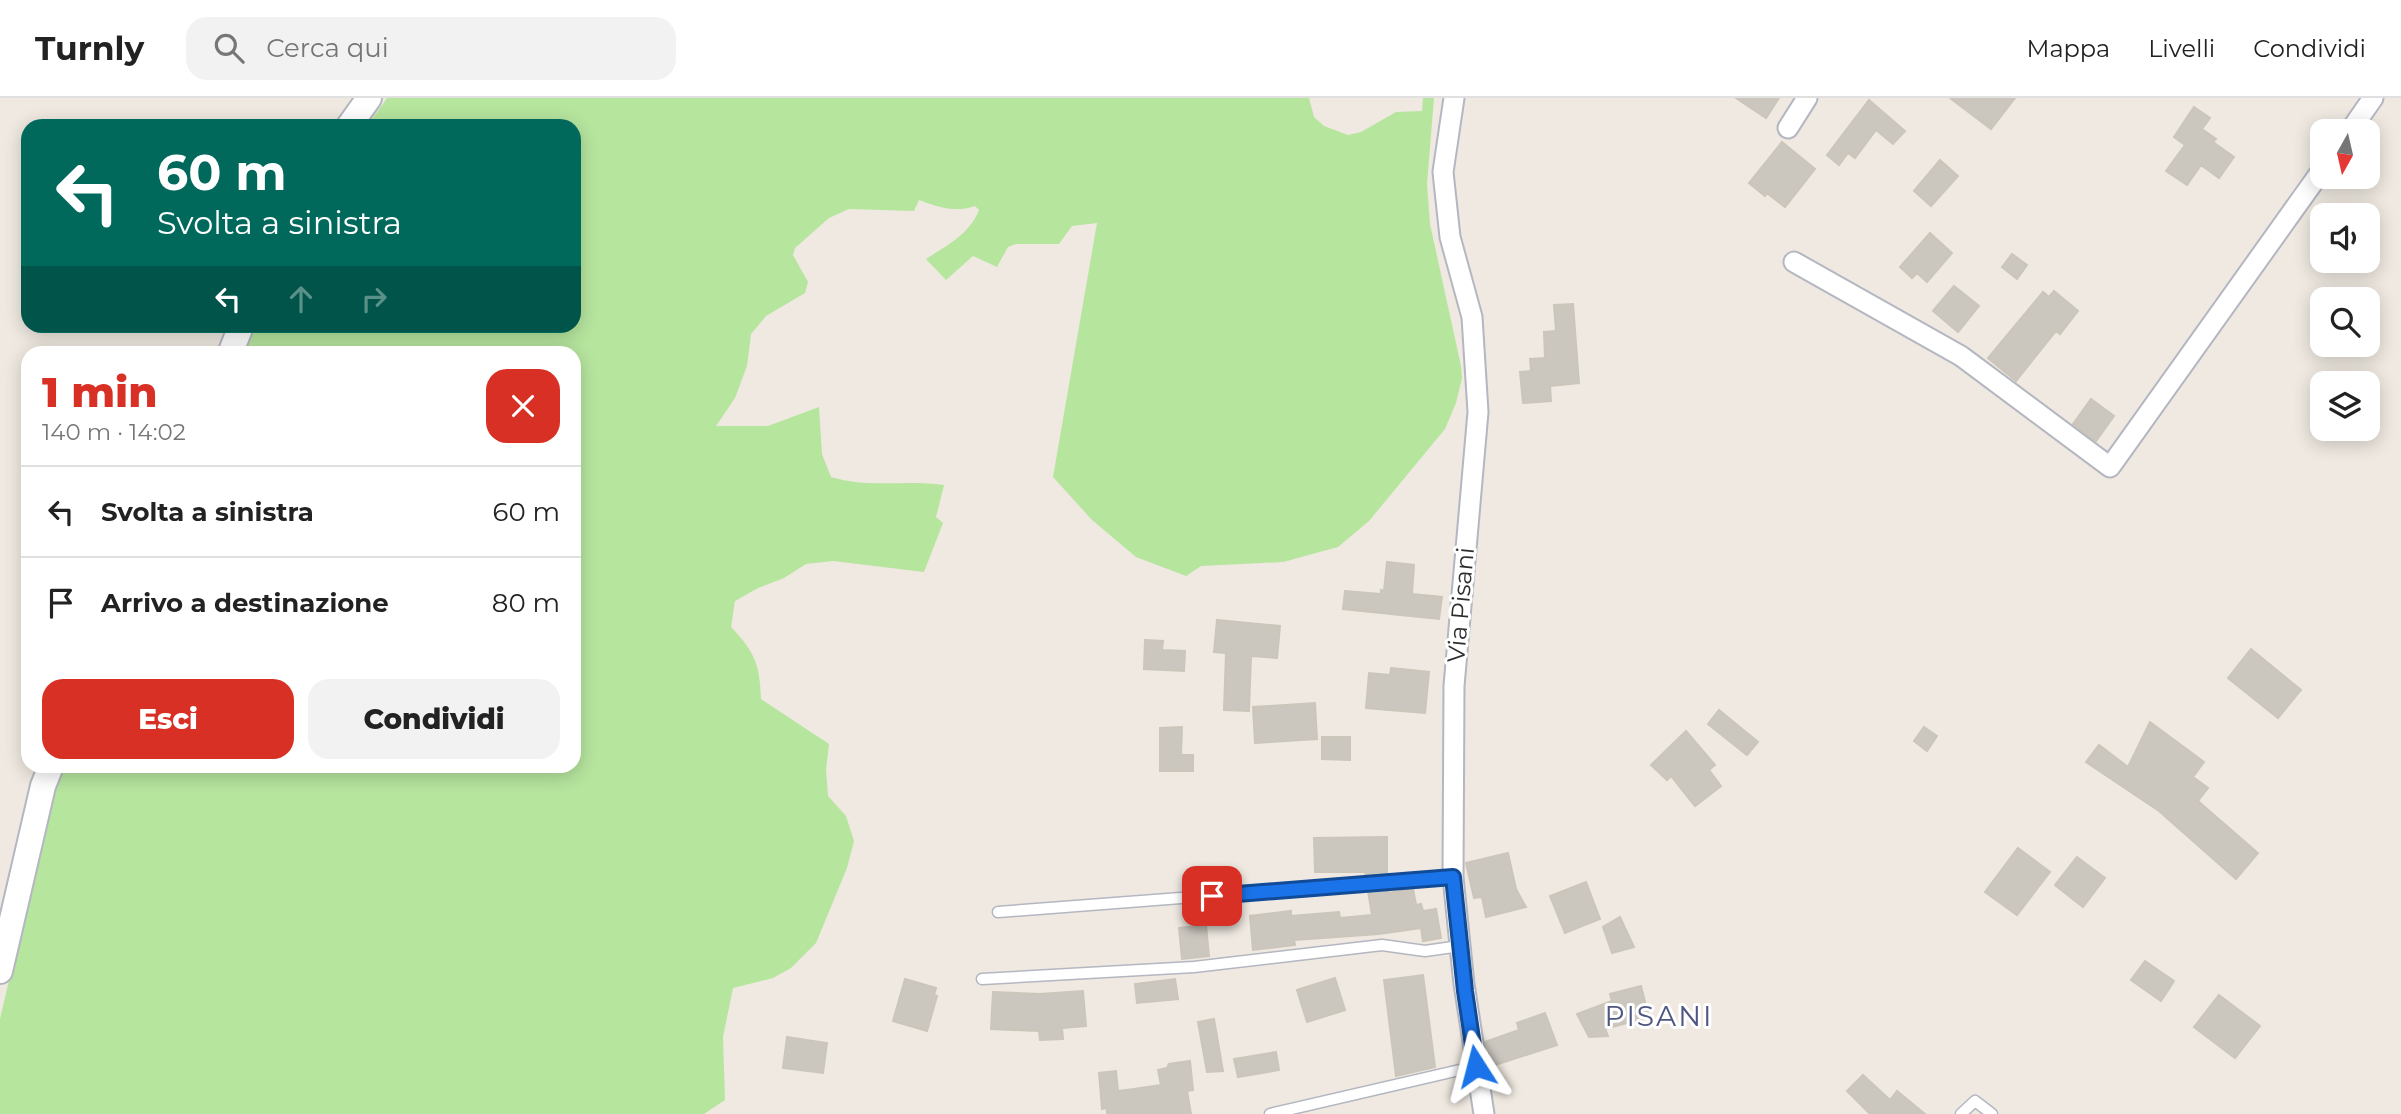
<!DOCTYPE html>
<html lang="it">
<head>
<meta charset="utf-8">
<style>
  :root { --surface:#fff; --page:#f2f2f2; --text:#222; --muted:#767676; --line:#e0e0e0; --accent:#d93025 }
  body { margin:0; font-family:Montserrat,sans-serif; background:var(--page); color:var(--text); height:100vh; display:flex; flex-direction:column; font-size:26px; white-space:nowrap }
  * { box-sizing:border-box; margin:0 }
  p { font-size:23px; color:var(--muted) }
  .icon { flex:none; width:38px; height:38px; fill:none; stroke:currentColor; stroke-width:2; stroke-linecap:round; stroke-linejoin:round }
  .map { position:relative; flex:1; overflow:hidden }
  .sheet { position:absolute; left:21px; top:248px; width:560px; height:427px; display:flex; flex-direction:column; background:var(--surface); border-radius:21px; box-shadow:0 4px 18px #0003 }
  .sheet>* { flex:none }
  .guide { position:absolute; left:21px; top:21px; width:560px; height:214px; border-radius:21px; box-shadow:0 4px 18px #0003; background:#00695c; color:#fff; overflow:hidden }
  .needle { width:46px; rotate:188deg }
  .fabs { position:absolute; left:2310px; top:21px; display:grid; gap:14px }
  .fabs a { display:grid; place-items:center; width:70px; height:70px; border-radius:14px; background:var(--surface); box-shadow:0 4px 18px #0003; font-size:35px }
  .pin { position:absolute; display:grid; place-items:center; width:60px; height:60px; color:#fff; margin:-30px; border-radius:14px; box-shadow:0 4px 10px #0006 }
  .me { position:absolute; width:77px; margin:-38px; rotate:351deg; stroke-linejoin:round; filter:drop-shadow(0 0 5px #0008) }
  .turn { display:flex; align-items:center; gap:24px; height:147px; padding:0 21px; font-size:32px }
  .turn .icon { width:91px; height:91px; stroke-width:2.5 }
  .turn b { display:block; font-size:49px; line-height:60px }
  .lanes { display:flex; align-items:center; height:66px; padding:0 21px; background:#0003; justify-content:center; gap:35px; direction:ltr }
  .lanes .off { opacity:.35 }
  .round { display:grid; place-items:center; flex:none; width:74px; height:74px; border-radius:21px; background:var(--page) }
  .summary { display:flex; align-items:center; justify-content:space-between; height:119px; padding:0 21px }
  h1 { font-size:42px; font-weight:800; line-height:52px; color:var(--accent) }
  .cta { display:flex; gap:14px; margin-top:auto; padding:14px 21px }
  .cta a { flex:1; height:80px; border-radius:21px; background:var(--accent); color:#fff; font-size:28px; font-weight:800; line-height:80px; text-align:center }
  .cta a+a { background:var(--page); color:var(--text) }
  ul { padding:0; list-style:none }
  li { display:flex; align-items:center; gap:21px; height:91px; padding:0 21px; border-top:2px solid var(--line) }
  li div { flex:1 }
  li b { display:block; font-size:26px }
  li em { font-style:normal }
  header { display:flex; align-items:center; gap:42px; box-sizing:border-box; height:98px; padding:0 35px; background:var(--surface); border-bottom:2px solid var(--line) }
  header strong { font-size:33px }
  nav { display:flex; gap:38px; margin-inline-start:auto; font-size:24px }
  .search { width:490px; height:63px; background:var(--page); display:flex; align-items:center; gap:18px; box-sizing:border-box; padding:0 24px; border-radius:21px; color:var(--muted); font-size:26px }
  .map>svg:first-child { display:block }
  .green { fill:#b6e59e }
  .building { fill:#cbc7bf; stroke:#cbc5ba; stroke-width:2 }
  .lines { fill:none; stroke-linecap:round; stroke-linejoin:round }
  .service-casing { stroke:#b4b7c1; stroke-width:13 }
  .minor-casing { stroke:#b4b7c1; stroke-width:23 }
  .tertiary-casing { stroke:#b4b7c1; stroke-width:28 }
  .service { stroke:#fff; stroke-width:10 }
  .minor { stroke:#fff; stroke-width:19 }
  .tertiary { stroke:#fff; stroke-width:24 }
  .route-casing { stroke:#114b97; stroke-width:18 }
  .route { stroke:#1a73e8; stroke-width:12 }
  .labels { text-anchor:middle; stroke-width:6; stroke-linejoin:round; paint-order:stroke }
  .street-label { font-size:24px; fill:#2e2e2e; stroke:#fff }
  .quarter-label { font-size:28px; letter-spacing:2px; fill:#4d5680; stroke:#fff }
</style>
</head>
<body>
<header>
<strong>Turnly</strong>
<div class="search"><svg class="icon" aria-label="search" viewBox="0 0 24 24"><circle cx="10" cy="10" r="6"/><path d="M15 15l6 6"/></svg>Cerca qui</div>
<nav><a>Mappa</a><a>Livelli</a><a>Condividi</a></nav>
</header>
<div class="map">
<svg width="2401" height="1016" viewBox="0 0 2401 1016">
  <rect width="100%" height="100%" fill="#efe9e1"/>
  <path class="green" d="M387,0H1309L1314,19L1324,28L1348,37L1361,34L1396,14L1422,13L1423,0H1434L1427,86L1430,126L1461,268L1462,280L1456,305L1445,331L1369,423L1338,449L1283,464L1201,468L1186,478L1136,459L1092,422L1053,379L1097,125L1072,128L1059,146H1016L1008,149L997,169L973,158L946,182L926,161C946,148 970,136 979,112L975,108C954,115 938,109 919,102L914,113L849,111L829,120L795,150L793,157L808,184L805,195L766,218L751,236L747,268L735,300L716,328H768L819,309L822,356L831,379C872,391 904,381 944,387L936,419L943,425L924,474L833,463L806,466L784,480L758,490L735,503L731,529C755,554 760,567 761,601L829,646L826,672L828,698L846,718L854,743L847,770L816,845L791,870L773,880L733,890L723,939L725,1002L704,1016H0V921L54,689L62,669L574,668V256L241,255L251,228H574V28H367Z"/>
  <path class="building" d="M1736,0H1779L1766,20Z
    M1950,0H2015L1991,31Z
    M1869,2L1905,33L1893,46L1876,32L1855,60L1848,55L1839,67L1827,57Z
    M2194,9L2210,20L2202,31L2216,41L2213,44L2234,59L2219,80L2201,67L2187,87L2166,73L2185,47L2174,39Z
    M1782,44L1815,71L1785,109L1767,95L1765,98L1749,85Z
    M1940,62L1958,78L1931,108L1914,93Z
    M1930,135L1952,155L1927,184L1917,175L1912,180L1900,169Z
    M2012,156L2027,167L2017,181L2002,169Z
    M1954,188L1979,208L1958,234L1933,213Z
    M2054,193L2078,213L2060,236L2056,233L2016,283L1988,260L2043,194L2049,199Z
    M1573,206L1579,285L1550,288L1551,303L1523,305L1520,274L1531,273L1530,261L1545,260L1544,234L1556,233L1554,207Z
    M2091,301L2114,318L2096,343L2073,326Z
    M1387,464L1414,467L1412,496L1442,499L1439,521L1343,511L1345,493L1381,496V492L1384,493Z
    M1217,522L1280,528L1277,560L1251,558L1249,613L1224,612L1226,555L1214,554Z
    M1145,542L1163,543L1162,552L1185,553L1184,573L1144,571Z
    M2251,551L2301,592L2278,620L2228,580Z
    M1391,570L1429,574L1425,615L1366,610L1369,575L1390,577Z
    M1315,605L1317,641L1255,645L1253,609Z
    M1719,612L1758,644L1747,657L1708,626Z
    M2150,624L2204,664L2193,679L2208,690L2198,703L2258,755L2236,781L2159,713L2086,664L2099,647L2128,669Z
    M1182,629L1181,657H1193V673H1160V630Z
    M1924,629L1937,638L1927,653L1914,643Z
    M1686,633L1715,667L1709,672L1721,688L1695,708L1671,678L1667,682L1651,667Z
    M1322,639H1350V662L1322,661Z
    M1387,739V777L1366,778L1365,774H1315L1314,740Z
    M2018,750L2050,774L2017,817L1985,794Z
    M1508,755L1516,791L1526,809L1486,819L1482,799L1474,800L1466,765Z
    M2077,759L2105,780L2083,809L2055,787Z
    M1586,784L1600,821L1565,835L1550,798Z
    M1388,791V795L1413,791L1416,807L1421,806L1423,813L1436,811L1441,840L1423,843L1421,830L1379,836L1294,842L1295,847L1253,852L1250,818L1291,813V818L1339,814L1340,820L1372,817L1368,793Z
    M1620,819L1634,849L1612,855L1603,829Z
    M1206,827L1209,858L1182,861L1179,830Z
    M2145,863L2174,883L2161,903L2131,882Z
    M1423,877L1435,969L1396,978L1384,882Z
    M1335,880L1345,912L1307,924L1297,892Z
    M905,881L936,890L934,897L937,898L927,933L893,923Z
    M1175,881L1178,901L1137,905L1135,886Z
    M1641,888L1649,919L1605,931L1608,938L1589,939L1577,916L1612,903L1610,896Z
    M1083,893L1086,928L1062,930L1063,941L1040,942L1039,933L991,931L993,894L1039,896Z
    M2219,897L2260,928L2235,960L2194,929Z
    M1545,915L1557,947L1489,969L1485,944L1519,932L1517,925Z
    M1214,921L1223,973L1207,974L1198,924Z
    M787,939L827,945L823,975L783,970Z
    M1276,954L1279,972L1238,979L1234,961Z
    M1190,963L1193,992L1187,993L1191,1016H1107V1010L1102,1011L1099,975L1116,973L1118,993L1134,991L1161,987L1158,972L1167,970L1169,966Z
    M1863,977L1890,1002L1897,993L1925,1016H1870L1847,993Z"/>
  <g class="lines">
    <g class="service-casing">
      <path id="service" d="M998,814L1453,779
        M982,881L1194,869L1382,847L1425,853L1460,848
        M1270,1016L1477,968
        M1961,1016L1975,1003L1992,1016"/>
    </g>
    <g class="minor-casing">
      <path id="minor" d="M1454,0L1443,74L1450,139L1472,219L1478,314L1454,588L1453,779L1464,886L1484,1016
        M1788,30L1807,0
        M2350,33L2373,0
        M1794,164L1961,258L2110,369L2322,72"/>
    </g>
    <g class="tertiary-casing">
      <path id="tertiary" d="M349,28L369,0
        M230,256L241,228
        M0,873L43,688L51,668"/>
    </g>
    <use href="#service" class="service"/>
    <use href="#minor" class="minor"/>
    <use href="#tertiary" class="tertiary"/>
  </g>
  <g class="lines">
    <g class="route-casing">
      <path id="route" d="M1212,798L1453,779L1465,893L1476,968"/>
    </g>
    <use href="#route" class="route"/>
  </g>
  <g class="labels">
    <g class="street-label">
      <text transform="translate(1461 507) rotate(-85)" y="8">Via Pisani</text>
    </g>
    <g class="quarter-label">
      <text x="1659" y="928">PISANI</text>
    </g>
  </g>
</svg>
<div class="fabs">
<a><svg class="needle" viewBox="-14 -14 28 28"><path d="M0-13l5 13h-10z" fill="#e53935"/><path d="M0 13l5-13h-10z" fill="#767676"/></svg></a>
<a><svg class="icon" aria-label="sound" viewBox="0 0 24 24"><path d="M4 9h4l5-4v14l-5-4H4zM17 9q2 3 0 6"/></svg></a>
<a><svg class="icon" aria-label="search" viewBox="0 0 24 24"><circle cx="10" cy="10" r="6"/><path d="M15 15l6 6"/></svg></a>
<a><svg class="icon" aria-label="layers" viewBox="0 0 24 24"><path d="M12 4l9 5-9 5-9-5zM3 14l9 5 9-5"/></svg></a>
</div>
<div class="pin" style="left:1212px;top:798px;background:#d93025"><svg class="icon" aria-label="arrive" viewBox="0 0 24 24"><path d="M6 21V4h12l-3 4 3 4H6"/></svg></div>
<svg class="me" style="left:1476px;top:968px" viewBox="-20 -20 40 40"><path d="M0-17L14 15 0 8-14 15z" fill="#1a73e8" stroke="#fff" stroke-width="4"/></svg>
<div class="guide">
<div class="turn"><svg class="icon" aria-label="left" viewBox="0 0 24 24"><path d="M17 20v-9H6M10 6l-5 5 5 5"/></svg><div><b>60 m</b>Svolta a sinistra</div></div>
<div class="lanes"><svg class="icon" aria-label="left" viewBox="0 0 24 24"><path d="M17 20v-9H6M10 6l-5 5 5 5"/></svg><svg class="icon off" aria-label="ahead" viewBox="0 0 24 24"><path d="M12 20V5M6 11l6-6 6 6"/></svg><svg class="icon off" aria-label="right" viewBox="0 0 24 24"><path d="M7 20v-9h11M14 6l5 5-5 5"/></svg></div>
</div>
<section class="sheet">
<div class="summary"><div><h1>1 min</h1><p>140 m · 14:02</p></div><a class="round" style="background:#d93025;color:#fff"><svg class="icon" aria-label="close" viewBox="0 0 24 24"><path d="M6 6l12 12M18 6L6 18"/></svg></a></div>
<ul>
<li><svg class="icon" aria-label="left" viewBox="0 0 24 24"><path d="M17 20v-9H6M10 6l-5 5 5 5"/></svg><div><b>Svolta a sinistra</b></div><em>60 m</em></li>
<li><svg class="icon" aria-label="arrive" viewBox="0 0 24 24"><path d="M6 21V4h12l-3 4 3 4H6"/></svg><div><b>Arrivo a destinazione</b></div><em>80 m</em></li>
</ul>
<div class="cta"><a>Esci</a><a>Condividi</a></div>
</section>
</div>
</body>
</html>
